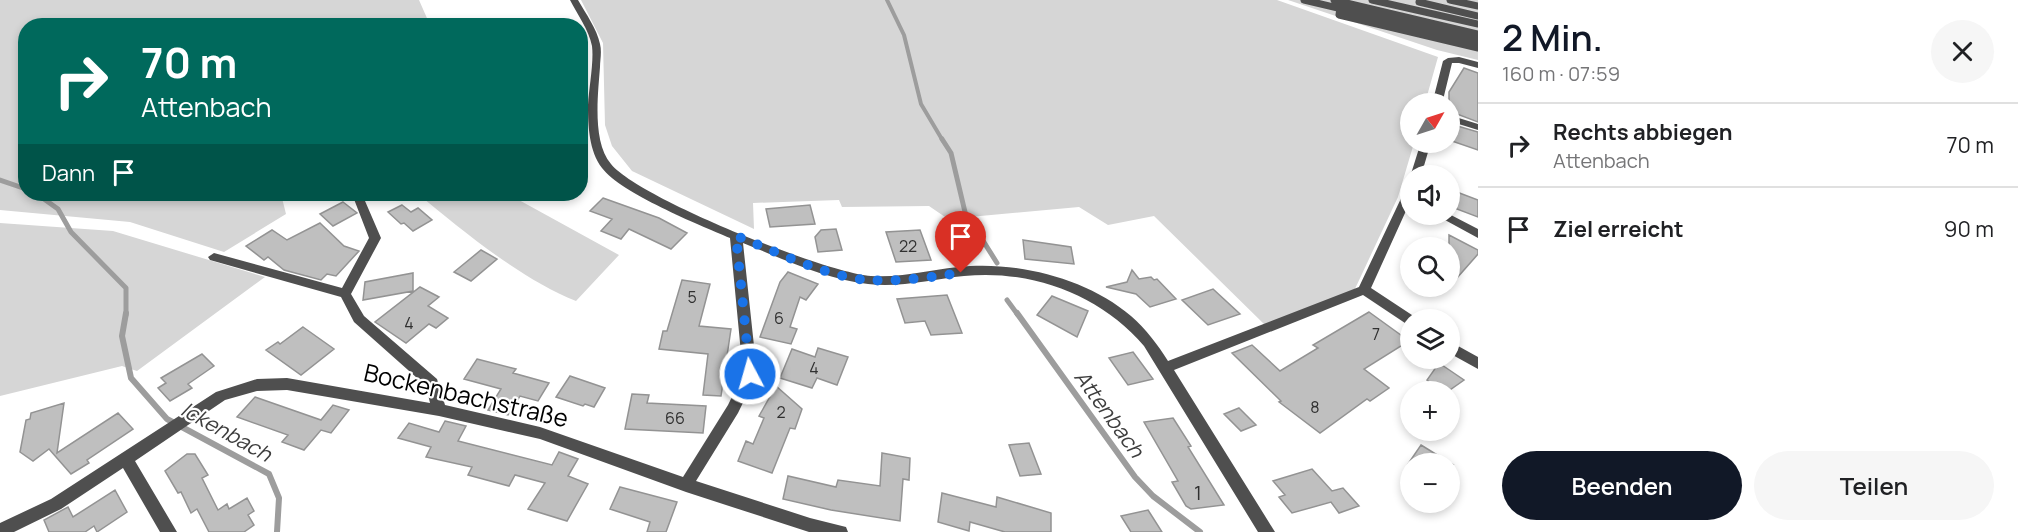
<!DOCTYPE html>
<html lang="de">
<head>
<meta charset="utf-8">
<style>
  :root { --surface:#fff; --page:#f6f6f6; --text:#202124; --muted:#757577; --line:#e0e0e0; --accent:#111827 }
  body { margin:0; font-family:Manrope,sans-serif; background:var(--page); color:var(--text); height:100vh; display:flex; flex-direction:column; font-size:22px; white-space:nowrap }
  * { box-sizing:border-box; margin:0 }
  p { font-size:20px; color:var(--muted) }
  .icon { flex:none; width:33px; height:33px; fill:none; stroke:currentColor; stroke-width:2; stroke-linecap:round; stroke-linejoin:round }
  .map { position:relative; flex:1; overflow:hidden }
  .side { display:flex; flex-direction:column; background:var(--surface); width:540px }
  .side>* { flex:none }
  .banner { position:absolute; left:18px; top:18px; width:570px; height:183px; border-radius:24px; box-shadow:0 3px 9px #0003; background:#00695c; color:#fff; overflow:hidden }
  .needle { width:39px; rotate:51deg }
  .tools { position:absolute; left:1400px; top:93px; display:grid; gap:12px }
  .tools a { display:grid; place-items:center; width:60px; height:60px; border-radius:50%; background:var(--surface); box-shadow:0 3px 9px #0003; font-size:30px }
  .pin { position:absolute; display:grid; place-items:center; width:51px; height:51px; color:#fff; margin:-62px -26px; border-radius:50% 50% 50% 0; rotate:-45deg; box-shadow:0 0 6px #0007 }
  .pin .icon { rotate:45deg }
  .me { position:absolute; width:66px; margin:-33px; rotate:354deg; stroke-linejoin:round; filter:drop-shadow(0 0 4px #0008) }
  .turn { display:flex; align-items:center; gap:21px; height:126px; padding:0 24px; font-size:27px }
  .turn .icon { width:78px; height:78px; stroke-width:2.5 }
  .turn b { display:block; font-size:42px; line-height:51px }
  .then { display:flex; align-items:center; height:57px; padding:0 24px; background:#0003; gap:12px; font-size:22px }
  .round { display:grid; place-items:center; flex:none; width:63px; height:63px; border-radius:32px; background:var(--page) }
  .summary { display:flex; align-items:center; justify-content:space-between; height:102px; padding:0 24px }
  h1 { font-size:36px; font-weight:600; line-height:45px; color:var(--accent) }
  .cta { display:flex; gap:12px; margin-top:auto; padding:12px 24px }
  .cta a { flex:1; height:69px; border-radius:36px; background:var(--accent); color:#fff; font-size:24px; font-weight:600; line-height:69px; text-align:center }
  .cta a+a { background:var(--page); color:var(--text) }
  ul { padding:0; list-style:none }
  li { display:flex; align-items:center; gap:18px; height:84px; padding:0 24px; border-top:2px solid var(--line) }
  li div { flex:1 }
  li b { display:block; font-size:22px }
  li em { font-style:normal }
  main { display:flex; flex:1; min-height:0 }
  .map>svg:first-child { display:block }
  .green { fill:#d6d6d6 }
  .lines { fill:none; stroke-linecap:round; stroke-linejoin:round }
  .stream-far2 { stroke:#9d9d9d; stroke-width:4 }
  .stream-far1 { stroke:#9d9d9d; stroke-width:5 }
  .stream { stroke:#9d9d9d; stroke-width:6 }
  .building { fill:#bfbfbf; stroke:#939393; stroke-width:1.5 }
  .lane { stroke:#4f4f4f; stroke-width:7 }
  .street { fill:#4f4f4f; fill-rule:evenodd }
  .route { stroke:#1a73e8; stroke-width:10; stroke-dasharray:0 18 }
  .labels { text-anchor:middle; stroke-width:4.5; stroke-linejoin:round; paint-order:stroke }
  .number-label { font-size:16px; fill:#303030 }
  .near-number-label { font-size:20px; fill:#303030 }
  .water-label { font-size:21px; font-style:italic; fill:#3e3e3e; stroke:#fff }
  .near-street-label { font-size:24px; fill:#000; stroke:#fff }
</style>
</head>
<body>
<main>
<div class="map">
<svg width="1478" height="532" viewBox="0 0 1478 532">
  <rect width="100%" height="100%" fill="#fff"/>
  <path class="green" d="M0,0H419L430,25L26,26V194H291L282,198L286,214L224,252L130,222L0,210Z
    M581,0H1277L1438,57L1425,103L1410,104V142L1414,143L1398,197L1354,291L1265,325L1154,216L1108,225L1079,207L948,219L929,206L842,207L839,200L753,203L754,229L632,171L612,146L605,125L603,43Z
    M1288,0H1478V60L1437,50Z
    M418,194H508L619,255L576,301C521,279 464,232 418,194Z
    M0,223L113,231L265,277L137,371L122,366L0,396Z"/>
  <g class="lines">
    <path class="stream-far2" d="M887,0L904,35L921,104L943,141"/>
    <path class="stream-far1" d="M942,139L951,153L965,212L997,263
      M0,180L26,189
      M37,194L58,209L71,232L126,288V315
      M1007,300L1018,315"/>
    <path class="stream" d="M126,313L122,336L131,378L167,419L269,474L279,498L277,532
      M1017,313L1135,477L1153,496L1200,532"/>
  </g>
  <path class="building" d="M1464,68L1478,73V122L1449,111V92Z
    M1454,125L1478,132V150L1449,140Z
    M1449,189L1478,200V217L1449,206Z
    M603,198L659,218L687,233L671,249L629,229L621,239L601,231L612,219L590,211Z
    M343,202L357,213L333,226L320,214Z
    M402,205L411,212L418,208L432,220L413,231L404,223L401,224L388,212Z
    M810,205L815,224L770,227L766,209Z
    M320,223L344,246L359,251L336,276L327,274L321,280L284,270L268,257L264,260L246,246L272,230L287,240Z
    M836,229L842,250L818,252L815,237L821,230Z
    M920,230L931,260L896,262L886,232Z
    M1449,235L1478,250V254L1449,287Z
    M1023,240L1071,247L1074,264L1025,259Z
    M481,250L497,259L471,281L454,272Z
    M1132,270L1139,279L1151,277L1154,280L1157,279L1176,299L1150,307L1136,294L1106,287L1127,282Z
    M788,272L818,284L806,300L800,297L790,327L797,329L791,344L760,337L780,282Z
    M413,273V291L363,300L365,282Z
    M682,280L710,284L699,326L731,329L721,396L703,395L708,354L659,349L663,331H667Z
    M420,287L439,297L428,306L448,318L436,328L429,324L406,343L375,322Z
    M1213,289L1240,314L1208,325L1182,300Z
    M947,295L962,333L931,335L925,321L905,323L897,299Z
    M1052,296L1088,311L1077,337L1037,315Z
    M1369,312L1409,341L1364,369L1389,388L1370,401L1367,399L1320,433L1279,402L1281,401L1232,353L1252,345L1280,371L1318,348L1313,345Z
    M303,327L334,349L301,375L266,350L278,342L280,344Z
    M818,348L848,357L837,385L817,378L812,388L780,378L792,349L815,357Z
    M1133,352L1153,379L1128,385L1109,358Z
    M202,354L214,366L188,384L192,388L170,401L158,388L166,383L161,378Z
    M477,359L516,369L513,373L549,383L538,401L520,396L508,415L488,410L501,389L464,379Z
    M1439,363L1464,380L1447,392H1443L1427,380Z
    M570,376L605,388L594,407L585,404L583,406L556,397Z
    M776,386L802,409L795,429L790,428L772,473L738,461L746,441L753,444L764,418L759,416Z
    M632,394L649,395L647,403L706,406L703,433L625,429Z
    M255,397L321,420L333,405L349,410L331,433L321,430L304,450L282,442L288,435L237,417Z
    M64,403L57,453L118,413L133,429L87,460L89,463L71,474L49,449L33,461L20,452L26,420L30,419L31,413Z
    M1239,408L1256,425L1241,431L1224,414Z
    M1173,418L1191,446L1188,447L1224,505L1191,509L1186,506L1172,482L1178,481L1144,422Z
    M445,421L466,426L458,441L552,465L559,452L578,459L568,476L588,484L567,521L528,509L545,483L515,475L509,486L468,475L472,467L426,457L431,447L398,438L409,423L439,432Z
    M1029,443L1041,474L1020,476L1009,445Z
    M1421,445L1452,464H1408Z
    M882,453L910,458L909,480L903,479L900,521L831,510L783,499L788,476L836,487L838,480L880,486Z
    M187,454H195L208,475L202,478L218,510L227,504L229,509L247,498L254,511L248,515L254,525L244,532H209L197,509L191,513L181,492L178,493L165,471Z
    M1312,469L1332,491L1343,488L1359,506L1339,513L1331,502L1292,513L1279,497L1285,495L1273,481Z
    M620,487L677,502L666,532H647L650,522L610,509Z
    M115,490L127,512L97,532L94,526L85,532H49L44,520L68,507L73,517Z
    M942,493L996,507L997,497L1051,513V532H1005L970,522L969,531L938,522Z
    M1148,510L1162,532H1131L1121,516Z"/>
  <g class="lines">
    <path class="lane" d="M1304,0L1478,41
      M1334,0L1478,34
      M1341,0L1339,15L1478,48
      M1372,0L1478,24
      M1450,0L1478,6
      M1419,2L1478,16"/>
    <path class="street" d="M570,0H578C586,14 597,29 600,44C602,52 600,60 600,67C598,94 592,142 611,164C638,198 826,273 871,276C904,278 937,268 970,266C1024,263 1089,280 1131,316C1146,329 1158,345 1168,361L1359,287L1405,190L1410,186V202L1371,288L1415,317L1416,320H1410V325L1405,323L1363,295L1174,370L1275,532H1258L1144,346C1101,295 1031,269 964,276C933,279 900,288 868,284C827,280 781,258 743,243L757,374L738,413L696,481L810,518L846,527L848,532H809L686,492L540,439L439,416L287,390L257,391L225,400L135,461L177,532H160L123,468L61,509L14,532H0V523L51,499L216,392L257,379L287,378L430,403L426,386L354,322L341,297L210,260L208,257L214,253L342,288L369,238L352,194H362L381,238L351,294L364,316L437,379L445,405L540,427L683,477L728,405L743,374L730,238C699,225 621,193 602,168C589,151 588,126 588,105C589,88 594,62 592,46C589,30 577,14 570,0Z
      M1459,57L1478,62V68L1459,63H1452L1442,104H1432L1443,61L1448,58Z
      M1449,115L1478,124V130L1449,121Z
      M1421,142H1431L1421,176L1410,177Z
      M1434,214H1449L1478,229V238Z
      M1449,341L1478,357V369L1449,353Z"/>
  </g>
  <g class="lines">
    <path class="route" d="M750,374L736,236C773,250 829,278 868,280C899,282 931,277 961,273"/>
  </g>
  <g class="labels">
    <g class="number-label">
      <text x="908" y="252">22</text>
      <text x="692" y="303">5</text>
      <text x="779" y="324">6</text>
      <text x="409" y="329">4</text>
      <text x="1376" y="340">7</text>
      <text x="814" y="374">4</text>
      <text x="1315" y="413">8</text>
      <text x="781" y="418">2</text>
      <text x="675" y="424">66</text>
    </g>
    <g class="near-number-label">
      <text x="1198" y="500">1</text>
    </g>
    <g class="water-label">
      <text transform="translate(1109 414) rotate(54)" y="7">Attenbach</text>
      <text transform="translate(226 432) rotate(29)" y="7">Ickenbach</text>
    </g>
    <g class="near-street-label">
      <text transform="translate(466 396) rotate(13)" y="8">Bockenbachstraße</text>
    </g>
  </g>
</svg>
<div class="tools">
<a><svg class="needle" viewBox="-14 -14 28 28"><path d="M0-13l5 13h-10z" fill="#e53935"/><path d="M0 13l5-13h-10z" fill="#757577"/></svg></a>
<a><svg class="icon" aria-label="sound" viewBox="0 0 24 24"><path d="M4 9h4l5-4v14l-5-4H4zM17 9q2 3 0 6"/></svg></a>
<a><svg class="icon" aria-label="search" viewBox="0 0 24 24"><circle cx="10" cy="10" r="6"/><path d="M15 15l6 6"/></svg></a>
<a><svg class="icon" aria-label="layers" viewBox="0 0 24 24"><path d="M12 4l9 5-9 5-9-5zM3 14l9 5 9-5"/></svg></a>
<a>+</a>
<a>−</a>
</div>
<div class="pin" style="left:961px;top:273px;background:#d93025"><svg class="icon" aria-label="arrive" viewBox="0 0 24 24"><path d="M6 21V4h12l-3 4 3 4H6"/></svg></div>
<svg class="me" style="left:750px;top:374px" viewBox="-20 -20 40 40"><circle r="17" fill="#1a73e8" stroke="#fff" stroke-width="3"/><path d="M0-11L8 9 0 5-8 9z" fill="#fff"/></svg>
<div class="banner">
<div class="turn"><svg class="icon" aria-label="right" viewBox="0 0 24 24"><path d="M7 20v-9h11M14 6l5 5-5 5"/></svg><div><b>70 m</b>Attenbach</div></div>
<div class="then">Dann<svg class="icon" aria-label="arrive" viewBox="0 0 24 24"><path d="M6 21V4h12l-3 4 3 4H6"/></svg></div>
</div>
</div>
<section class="side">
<div class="summary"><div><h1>2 Min.</h1><p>160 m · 07:59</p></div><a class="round"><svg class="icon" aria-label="close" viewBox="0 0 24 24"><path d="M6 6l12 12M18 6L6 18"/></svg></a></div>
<ul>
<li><svg class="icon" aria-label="right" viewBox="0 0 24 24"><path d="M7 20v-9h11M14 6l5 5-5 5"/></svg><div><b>Rechts abbiegen</b><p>Attenbach</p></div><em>70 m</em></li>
<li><svg class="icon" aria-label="arrive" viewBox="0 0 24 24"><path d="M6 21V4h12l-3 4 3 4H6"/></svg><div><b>Ziel erreicht</b></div><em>90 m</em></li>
</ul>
<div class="cta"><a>Beenden</a><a>Teilen</a></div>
</section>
</main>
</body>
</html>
